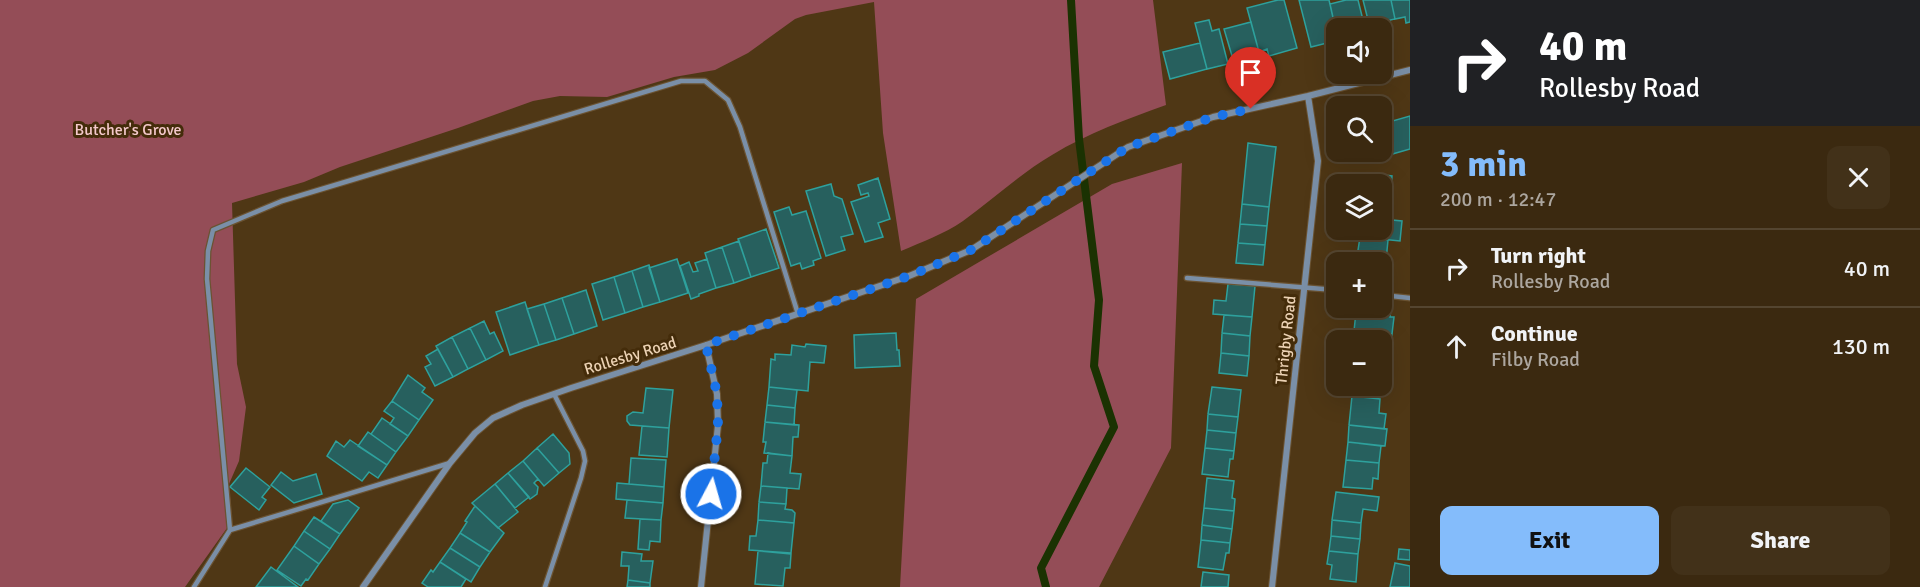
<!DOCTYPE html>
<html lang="en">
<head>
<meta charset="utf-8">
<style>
  :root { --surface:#3b2910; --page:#423119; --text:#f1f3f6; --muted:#aca69f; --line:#544530; --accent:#84bcfb }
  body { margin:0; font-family:Signika,sans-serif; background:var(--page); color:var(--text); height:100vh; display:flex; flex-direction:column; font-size:22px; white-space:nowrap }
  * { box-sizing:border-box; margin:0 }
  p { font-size:20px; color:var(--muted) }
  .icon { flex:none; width:33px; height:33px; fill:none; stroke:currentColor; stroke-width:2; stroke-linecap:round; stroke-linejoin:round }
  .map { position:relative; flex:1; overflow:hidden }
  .sheet { display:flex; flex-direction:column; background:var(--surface); width:510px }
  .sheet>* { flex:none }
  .guide { background:#202124; color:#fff; overflow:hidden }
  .buttons { position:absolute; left:1326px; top:18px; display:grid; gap:12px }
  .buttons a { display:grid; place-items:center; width:66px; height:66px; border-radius:12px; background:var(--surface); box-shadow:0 6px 24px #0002,0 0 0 2px var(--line); font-size:30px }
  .pin { position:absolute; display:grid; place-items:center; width:51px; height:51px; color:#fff; margin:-62px -26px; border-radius:50% 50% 50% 0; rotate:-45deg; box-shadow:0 0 6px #0007 }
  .pin .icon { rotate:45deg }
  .me { position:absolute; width:66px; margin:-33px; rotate:6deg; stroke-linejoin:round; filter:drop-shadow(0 0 4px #0008) }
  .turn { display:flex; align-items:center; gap:21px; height:126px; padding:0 30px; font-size:27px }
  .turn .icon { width:78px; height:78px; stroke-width:2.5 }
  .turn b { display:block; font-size:42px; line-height:51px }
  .round { display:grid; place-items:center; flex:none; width:63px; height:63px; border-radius:12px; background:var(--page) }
  .summary { display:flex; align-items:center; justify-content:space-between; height:102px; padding:0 30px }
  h1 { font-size:36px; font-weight:800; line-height:45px; color:var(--accent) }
  .action { display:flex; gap:12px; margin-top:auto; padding:12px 30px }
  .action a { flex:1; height:69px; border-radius:12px; background:var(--accent); color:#111; font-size:24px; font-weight:800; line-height:69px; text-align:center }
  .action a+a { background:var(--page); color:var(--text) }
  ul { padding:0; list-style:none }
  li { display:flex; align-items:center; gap:18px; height:78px; padding:0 30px; border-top:2px solid var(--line) }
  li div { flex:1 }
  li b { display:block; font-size:22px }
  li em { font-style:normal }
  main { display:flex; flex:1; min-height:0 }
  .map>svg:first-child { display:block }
  .forest { fill:#944d57 }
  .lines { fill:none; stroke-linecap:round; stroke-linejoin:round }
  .stream { stroke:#1b3202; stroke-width:8 }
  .building { fill:#27605e; stroke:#2ea19d; stroke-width:1.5 }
  .service-casing { stroke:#6b5332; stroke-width:7 }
  .minor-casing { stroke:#6b5332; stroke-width:8 }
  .service { stroke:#7a8fa7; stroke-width:4.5 }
  .minor { stroke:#7a8fa7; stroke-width:6 }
  .route { stroke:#1a73e8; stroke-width:10; stroke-dasharray:0 18 }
  .labels { text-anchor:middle; stroke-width:6; stroke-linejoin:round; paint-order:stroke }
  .park-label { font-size:16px; fill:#f5c9cc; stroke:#442c0a }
  .street-label { font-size:16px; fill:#ecd2b4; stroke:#442c0a }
</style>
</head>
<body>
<main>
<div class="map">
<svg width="1410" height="587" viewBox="0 0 1410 587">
  <rect width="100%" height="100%" fill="#4f3715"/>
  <path class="forest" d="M0,0H1153L1166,105C1127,119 1088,133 1052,155C1020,174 993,199 963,221C944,234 922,242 901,251L883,133L874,2L806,15L795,19L748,53L715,70L674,77L607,97L560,96L533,101L458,128L340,167L304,182L232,203L237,364L246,407L239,461L229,484L232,521L185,587H0Z
    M1182,163L1171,448L1099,587H900L916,299L1112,184Z"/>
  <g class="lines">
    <path class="stream" d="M1046,587L1041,568L1114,427L1094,366L1099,300L1079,139L1071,0"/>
  </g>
  <path class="building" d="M1278,0H1284L1297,48L1269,56L1267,49L1259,52L1247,8Z
    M1299,0H1329L1336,31V32L1329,34L1331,42L1311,47Z
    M1346,0H1358L1365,28H1336V31L1330,4Z
    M1363,0H1391L1395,19L1390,20L1391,28L1382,30V28H1370Z
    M1391,0H1410V22L1406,23L1405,17L1395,19Z
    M1209,20L1212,31L1219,29L1228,64L1207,69L1195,23Z
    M1251,22L1259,52L1251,54L1252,60L1235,66L1224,29Z
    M1200,43L1207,69L1170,79L1163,52Z
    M1410,116V149L1382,157L1380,152H1382V124Z
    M1248,143L1276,147L1269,207L1242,204Z
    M1367,173L1392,176L1391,188L1382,187V184H1366Z
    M878,178L890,219L878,223L883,237L865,242L851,202L869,196L868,193L861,195L858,185Z
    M831,184L834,196L842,199L853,234L841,237L845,250L826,256L806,191Z
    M1382,197L1393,199L1390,219H1382Z
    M1242,204L1269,207L1267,226L1240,224Z
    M789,207L792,215L806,211L821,258L813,261L814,265L802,269L800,263L791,266L774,212Z
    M1382,219L1402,221L1400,241L1360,237V230H1382Z
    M1240,224L1267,226L1265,245L1238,243Z
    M766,229L779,268L751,277L738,239Z
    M1360,237L1388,240L1386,261L1357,257Z
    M739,241L751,277L734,283L722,247Z
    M1238,243L1265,245L1263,265L1236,263Z
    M722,247L734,283L716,288L705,253Z
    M1357,257L1386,261L1382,283V262H1356Z
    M677,259L688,293L660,302L649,268Z
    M707,259L716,288L699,294V296L691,299L680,266L689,262L693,272L698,271L695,263Z
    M649,265L660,302L643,307L632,271Z
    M632,271L643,307L625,313L614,277Z
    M614,277L625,313L603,320L592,284Z
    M1228,284L1255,286L1252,317L1213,314L1214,300L1226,301Z
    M586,290L597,326L574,334L562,298Z
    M562,298L574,334L556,340L544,304Z
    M525,302L539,345L510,355L496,312Z
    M1382,302H1388L1391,308L1390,317H1394L1392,334L1354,331L1356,312L1363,313V308H1382Z
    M544,304L556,340L539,345L527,309Z
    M1224,315L1252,317L1250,336L1222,333Z
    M484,321L490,334L494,332L503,351L486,360L470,328Z
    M470,328L486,360L468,369L452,337Z
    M1354,331L1392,334L1390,350H1382V340H1353Z
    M896,333L897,350H899L900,366L855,368L854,335Z
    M1222,333L1250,336L1249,356L1221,353Z
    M452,337L468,369L453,377L436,346Z
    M806,344L826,346L824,363L810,362L808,391L769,387L771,359L775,360V354L791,355L792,345L805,347Z
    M438,349L453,377L435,386L425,367L431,364L426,356Z
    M1382,350H1390L1388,365L1382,364Z
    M1221,353L1249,356L1247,376L1219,373Z
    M1382,364L1391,365L1390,382L1382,381Z
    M408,375L425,388L422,392L433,400L419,420L392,401Z
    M1351,386H1378L1377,396L1350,393Z
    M769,387L797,390L795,408L767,405Z
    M1212,387L1241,390L1238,417L1208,414Z
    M646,388L673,390L669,428L630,425L627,421V416L633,412L643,413Z
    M1352,396L1380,399L1379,413L1386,414L1384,429L1349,425Z
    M392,401L419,420L408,436L390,424L394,418L384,411Z
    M767,405L795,408L794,425L765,422Z
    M1208,414L1238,417L1236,433L1207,430Z
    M382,418L408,436L396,452L371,434Z
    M765,422L799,425L798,437H793L792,456L764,453L766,442H763Z
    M1349,425L1387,429L1385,446L1348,442Z
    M642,426L669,428L667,457L639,455Z
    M1207,430L1236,433L1234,451L1205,448Z
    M368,432L396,452L387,465L358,446Z
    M553,434L569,453L570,464L559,473L537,448Z
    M350,440L387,465L378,478L369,472L362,481L327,456L336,441L344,447Z
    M1348,442L1381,446L1379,463L1346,460Z
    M537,448L559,473L544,486L523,461Z
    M1205,448L1234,451L1233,459H1230L1228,477L1202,474Z
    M768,453L792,456L790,473L801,474L799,489L761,486L763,463H767Z
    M631,458L666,460L664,487L629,484Z
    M1346,460L1379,463L1378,479L1373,478L1372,489L1343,487Z
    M523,461L538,479L534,483L538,487L537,494L530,499L508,473Z
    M246,468L270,487L262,497L266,500L259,510L230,487Z
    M281,472L293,481L316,474L322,494L294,503L271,485Z
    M508,473L529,497L515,508L495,484Z
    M1207,478L1234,481L1232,498L1235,499L1234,511L1204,508Z
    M617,483L664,487L663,503L616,499Z
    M495,484L518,512L498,528L472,503Z
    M761,486L787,488L786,504L759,502Z
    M1336,492L1379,497L1377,511L1363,509L1361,523L1332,520Z
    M348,500L359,508L340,534L321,521L333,504Z
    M627,500L663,503L661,520L625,518Z
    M759,502L786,504L785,509L792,510L795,513L794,523L758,520Z
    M475,506L504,533L490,552L460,533L467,522L465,521Z
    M1204,508L1234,511L1232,529L1202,525Z
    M314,517L340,534L330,549L304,531Z
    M640,519L661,520L660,542L650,541L649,550L638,549Z
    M758,520L794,523L791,553L749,550L750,536H756Z
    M1332,520L1361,523L1360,539L1331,536Z
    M1202,525L1232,529L1230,543L1201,540Z
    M304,531L330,549L319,564L294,546Z
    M460,533L490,552L480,567L450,548Z
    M1331,536L1360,539L1358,554L1329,551Z
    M1201,540L1230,543L1229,553H1226L1223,570L1198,567Z
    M294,546L319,564L308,580L306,579L301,586L277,570Z
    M450,548L480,567L471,582L440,562Z
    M1399,549L1410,550V560L1398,559Z
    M758,551L791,554L790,568H785L783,586L755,584Z
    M1329,551L1358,554L1356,582L1330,579L1332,565L1327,564Z
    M622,552L642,554L641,561H653L650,583L628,580L629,566H621Z
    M440,562L466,579L461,587H428L422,583L431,570L433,572Z
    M1395,563L1410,566V587H1390Z
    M271,567L298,587H256Z
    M1203,572L1229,575L1228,587H1201Z
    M628,580L650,583V587H627Z"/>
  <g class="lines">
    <g class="service-casing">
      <path id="service" d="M1187,278L1336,290
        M1382,295L1410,298
        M230,530L207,279L208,251L213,230L282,201L681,81H705L728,100L740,127L798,314
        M194,587L230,530L450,463
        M545,587L581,478L585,461L583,451L554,394"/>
    </g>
    <g class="minor-casing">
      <path id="minor" d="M363,587L450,463L475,433L493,418L522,405L571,388L706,345L909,276L971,250L1128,147L1213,117L1308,96L1410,70
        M701,587L718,425L717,394L706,345
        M1272,587L1318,161L1308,96"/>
    </g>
    <use href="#service" class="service"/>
    <use href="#minor" class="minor"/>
  </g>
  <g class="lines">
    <path class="route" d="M711,494L718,425L717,394L706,345L909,276L971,250L1128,147L1213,117L1251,109"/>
  </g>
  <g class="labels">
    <g class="park-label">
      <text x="128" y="135">Butcher's Grove</text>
    </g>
    <g class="street-label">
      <text transform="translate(1285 340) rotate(-84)" y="6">Thrigby Road</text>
      <text transform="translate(630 355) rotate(-17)" y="6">Rollesby Road</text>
    </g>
  </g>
</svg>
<div class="buttons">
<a><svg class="icon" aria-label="sound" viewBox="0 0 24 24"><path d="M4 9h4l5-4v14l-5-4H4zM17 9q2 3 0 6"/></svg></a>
<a><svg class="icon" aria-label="search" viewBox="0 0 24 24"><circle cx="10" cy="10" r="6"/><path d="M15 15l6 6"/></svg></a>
<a><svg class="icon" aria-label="layers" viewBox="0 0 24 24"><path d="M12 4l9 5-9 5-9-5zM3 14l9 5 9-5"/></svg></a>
<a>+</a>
<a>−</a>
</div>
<div class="pin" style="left:1251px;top:109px;background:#d93025"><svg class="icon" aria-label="arrive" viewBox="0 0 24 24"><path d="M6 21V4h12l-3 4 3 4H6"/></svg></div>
<svg class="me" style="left:711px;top:494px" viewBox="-20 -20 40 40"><circle r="17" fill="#1a73e8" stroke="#fff" stroke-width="3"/><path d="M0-11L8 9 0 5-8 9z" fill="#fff"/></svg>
</div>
<section class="sheet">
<div class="guide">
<div class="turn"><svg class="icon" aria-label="right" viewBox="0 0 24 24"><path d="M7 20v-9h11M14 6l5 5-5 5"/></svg><div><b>40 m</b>Rollesby Road</div></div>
</div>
<div class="summary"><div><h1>3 min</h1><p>200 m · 12:47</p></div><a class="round"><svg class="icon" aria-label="close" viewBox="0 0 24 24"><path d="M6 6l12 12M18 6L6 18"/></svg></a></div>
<ul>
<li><svg class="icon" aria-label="right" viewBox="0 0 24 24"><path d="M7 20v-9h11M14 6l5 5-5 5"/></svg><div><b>Turn right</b><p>Rollesby Road</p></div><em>40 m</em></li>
<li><svg class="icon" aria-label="ahead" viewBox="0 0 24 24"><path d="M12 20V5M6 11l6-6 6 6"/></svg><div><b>Continue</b><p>Filby Road</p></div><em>130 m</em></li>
</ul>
<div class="action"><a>Exit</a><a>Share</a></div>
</section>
</main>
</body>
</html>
